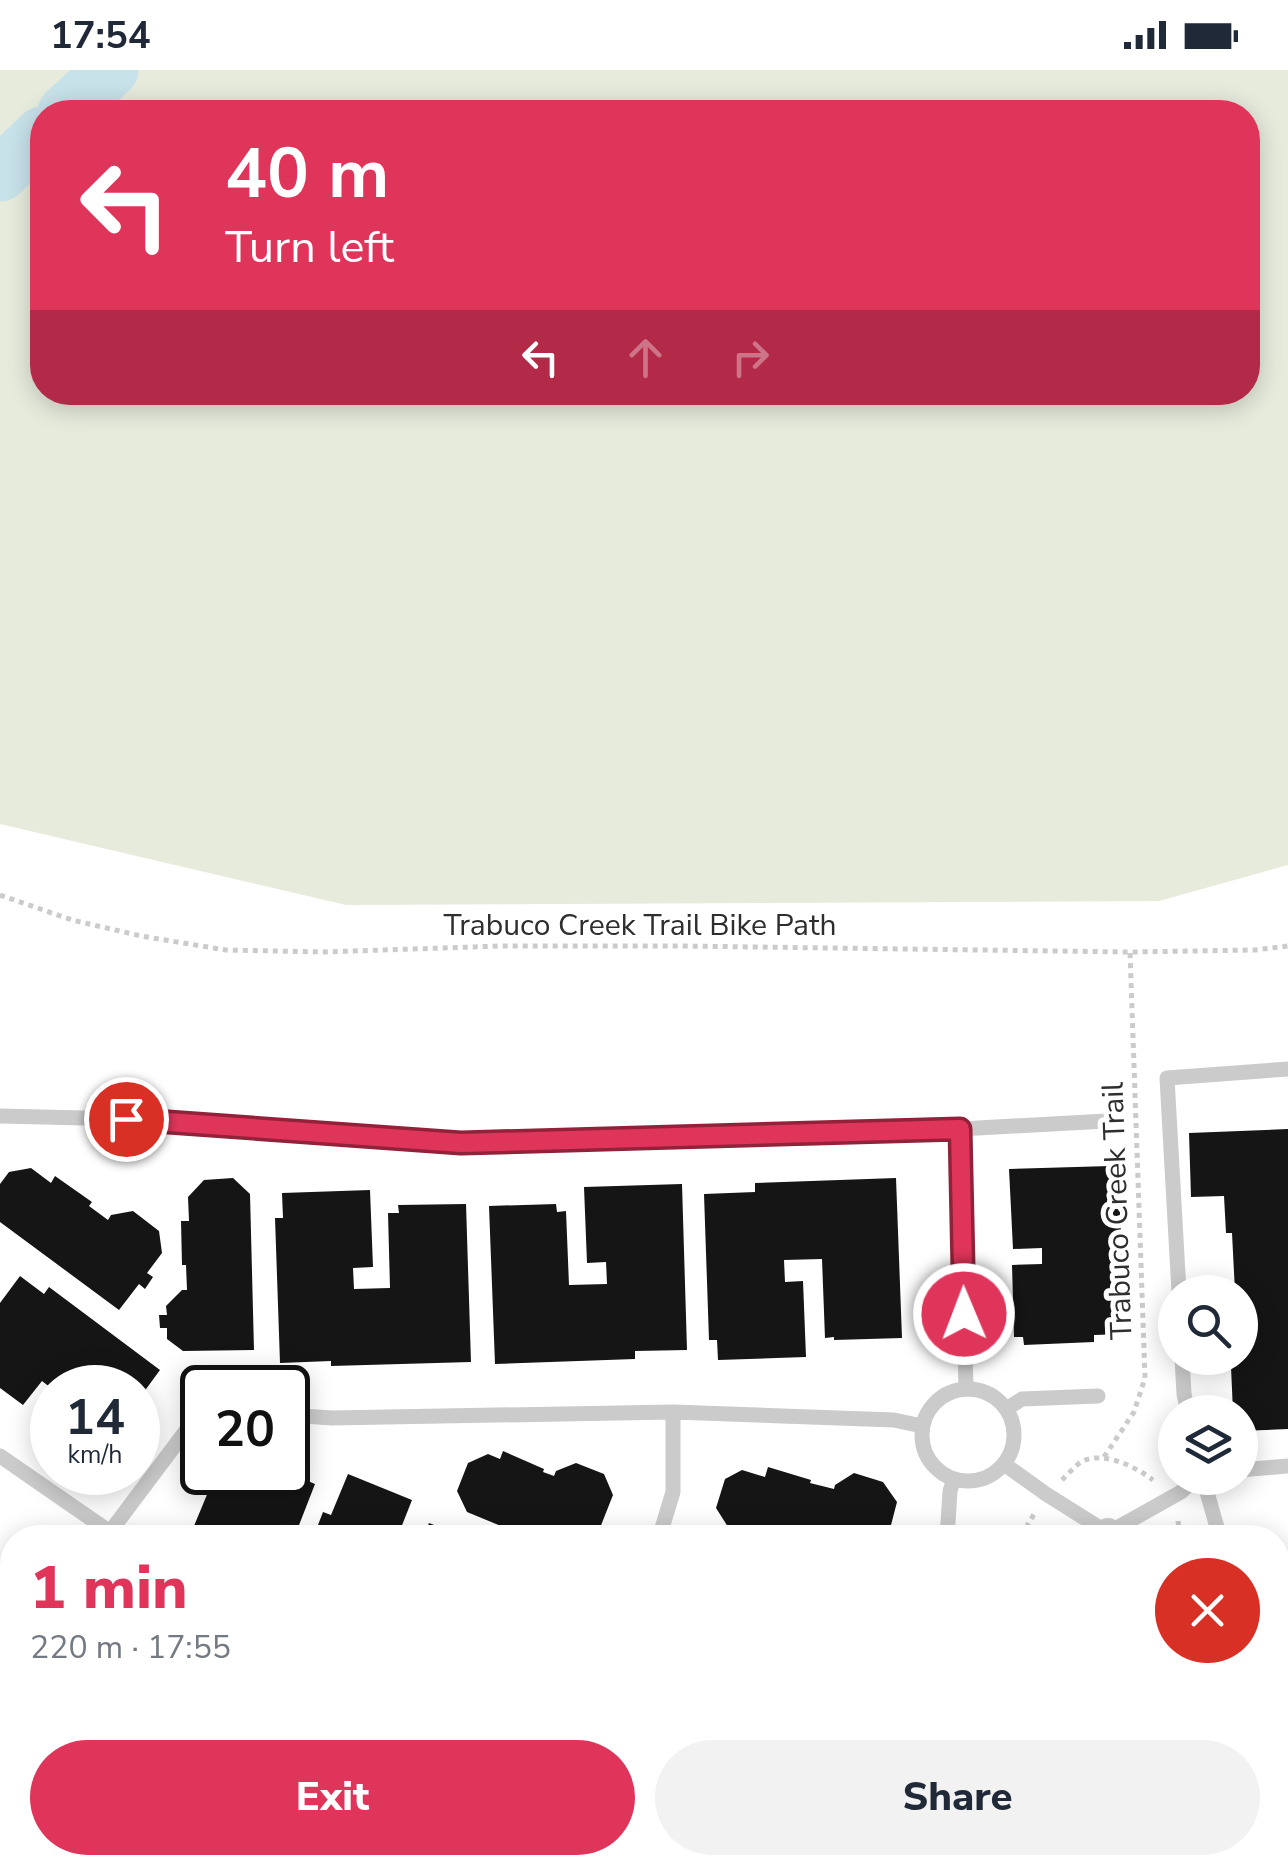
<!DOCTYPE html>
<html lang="en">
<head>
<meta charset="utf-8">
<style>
  :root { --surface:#fff; --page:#f2f2f3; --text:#1f2937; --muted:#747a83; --accent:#df355a }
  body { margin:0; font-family:"Nunito Sans",sans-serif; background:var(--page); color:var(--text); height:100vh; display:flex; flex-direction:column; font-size:38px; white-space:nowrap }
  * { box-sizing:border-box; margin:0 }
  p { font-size:32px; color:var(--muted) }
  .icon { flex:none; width:55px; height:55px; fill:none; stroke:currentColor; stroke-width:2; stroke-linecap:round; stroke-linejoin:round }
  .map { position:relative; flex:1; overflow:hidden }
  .sheet { position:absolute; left:0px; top:1455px; width:1290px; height:350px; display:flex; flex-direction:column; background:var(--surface); border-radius:40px 40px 0 0; box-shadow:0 5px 25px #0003 }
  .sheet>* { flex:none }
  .guide { position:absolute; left:30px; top:30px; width:1230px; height:305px; border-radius:40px; box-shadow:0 5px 25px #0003; background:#df355a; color:#fff; overflow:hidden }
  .tools { position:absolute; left:1158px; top:1205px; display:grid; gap:20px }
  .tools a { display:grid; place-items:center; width:100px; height:100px; border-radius:50%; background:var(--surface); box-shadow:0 5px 25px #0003; font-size:50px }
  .speed { position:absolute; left:30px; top:1295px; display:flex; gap:20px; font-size:50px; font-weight:700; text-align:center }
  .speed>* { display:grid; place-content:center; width:130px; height:130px; border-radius:50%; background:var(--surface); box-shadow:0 5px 25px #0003; line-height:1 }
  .speed small { font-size:25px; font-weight:400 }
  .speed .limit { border:5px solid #111; border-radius:15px; background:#fff; color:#111 }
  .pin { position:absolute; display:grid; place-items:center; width:85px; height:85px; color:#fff; margin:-42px; border:5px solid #fff; border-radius:50%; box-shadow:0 2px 10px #0007 }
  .me { position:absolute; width:110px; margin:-55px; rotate:359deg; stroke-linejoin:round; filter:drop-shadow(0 0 8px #0008) }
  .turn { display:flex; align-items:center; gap:35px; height:210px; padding:0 30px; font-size:45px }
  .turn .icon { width:130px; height:130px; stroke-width:2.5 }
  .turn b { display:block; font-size:70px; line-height:85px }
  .lanes { display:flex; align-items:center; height:95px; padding:0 30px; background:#0003; justify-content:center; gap:50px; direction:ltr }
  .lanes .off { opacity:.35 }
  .round { display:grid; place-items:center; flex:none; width:105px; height:105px; border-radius:52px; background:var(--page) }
  .headline { display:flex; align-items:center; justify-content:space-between; height:170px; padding:0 30px }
  h1 { font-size:60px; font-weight:800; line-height:75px; color:var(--accent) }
  .button { display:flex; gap:20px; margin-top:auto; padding:20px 30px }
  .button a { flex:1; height:115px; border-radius:60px; background:var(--accent); color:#fff; font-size:40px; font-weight:800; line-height:115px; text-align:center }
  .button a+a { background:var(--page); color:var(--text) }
  .status { display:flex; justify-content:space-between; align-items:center; height:70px; padding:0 50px; background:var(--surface); direction:ltr }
  .status svg { height:28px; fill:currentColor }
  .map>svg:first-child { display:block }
  .green { fill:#e6ebdc; fill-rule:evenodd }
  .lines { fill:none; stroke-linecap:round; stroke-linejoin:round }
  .river { stroke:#c8e2ea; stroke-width:55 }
  .building { fill:#151515 }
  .path { stroke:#cbcbcb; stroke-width:5; stroke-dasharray:5 5; stroke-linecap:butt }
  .lane { stroke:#cbcbcb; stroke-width:15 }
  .street { stroke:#cbcbcb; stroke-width:30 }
  .primary { stroke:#a6a6a6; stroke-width:50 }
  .route-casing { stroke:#91223a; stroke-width:25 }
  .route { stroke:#df355a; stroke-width:18 }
  .labels { text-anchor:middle; stroke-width:10; stroke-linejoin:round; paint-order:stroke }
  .street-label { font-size:30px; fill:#2e2e2e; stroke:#fff }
</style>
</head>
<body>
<div class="status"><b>17:54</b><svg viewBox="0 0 49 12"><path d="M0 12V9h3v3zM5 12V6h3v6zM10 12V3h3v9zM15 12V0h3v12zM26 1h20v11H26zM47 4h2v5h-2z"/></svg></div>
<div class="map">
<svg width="1288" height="1805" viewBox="0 0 1288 1805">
  <rect width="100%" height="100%" fill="#fff"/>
  <path class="green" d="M0,0H1288V795L1159,831L346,835L0,754ZM42,42H1248V322H42Z"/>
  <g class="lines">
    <path class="river" d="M65,42L111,0
      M0,104L42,64"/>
  </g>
  <path class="building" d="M1288,1059V1359L1240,1361V1342H1233L1231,1297L1237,1296V1288H1240V1222H1235L1232,1163H1226L1224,1126L1191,1127L1189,1063Z
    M1110,1096L1112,1139H1120L1125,1264L1094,1265V1272L1024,1275L1023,1267H1014L1012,1195L1042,1194V1178L1013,1179L1009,1099Z
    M31,1098L51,1113L55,1106L92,1132L89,1136L108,1150L111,1145L133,1141L159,1161L162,1183L147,1203L153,1207L145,1219L139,1214L119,1240L0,1152V1114L9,1102Z
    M233,1108L250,1124L254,1280L183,1281L167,1269V1258H160L159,1245H167L166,1236L182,1220H187L186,1195H182L181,1151H189L188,1127L204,1110Z
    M896,1108L902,1268L834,1270V1267L825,1268L822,1189L784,1190L785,1212L803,1211L806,1287L718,1290L717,1270H709L704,1124L755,1122V1113Z
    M682,1114L687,1280L635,1281V1289L495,1294L489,1136L556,1134L557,1142L566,1141L569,1215L607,1214L606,1192L587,1193L584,1117Z
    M370,1120L373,1197L353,1198L354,1219L390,1218L388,1143H399L398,1135L466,1134L471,1292L331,1296V1291L280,1293L275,1148H283L282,1123Z
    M20,1206L44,1224L49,1217L160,1300L138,1330V1318H51L42,1311L23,1335L0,1318V1233Z
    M503,1381L544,1399L543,1402L554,1406L556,1401L576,1393L604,1404L613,1425L596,1468H530L467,1442L457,1421L468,1393L488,1384L500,1389Z
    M768,1397L811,1410L810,1413L834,1419L835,1415L854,1403L883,1412L897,1432L891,1455L896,1456L893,1468H759L730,1460L716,1438L725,1409L742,1400L765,1407Z
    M225,1402H287L315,1414L294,1468H189L211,1415L218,1418Z
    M348,1404L412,1430L397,1468H313L323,1442L331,1445Z
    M429,1453L465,1467V1468H423Z"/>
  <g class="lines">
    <path class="path" d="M0,825L72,850L141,866L226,880L324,882L501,876H681L1130,882L1255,880L1288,876
      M1104,1387L1134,1342L1145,1308L1130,882
      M1062,1410C1068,1404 1075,1396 1081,1392C1103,1380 1136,1397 1153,1410
      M1178,1451L1180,1468
      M1028,1468V1454L1036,1441
      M0,1509L12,1517
      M0,1720L12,1730
      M97,1792L127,1805
      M635,1792L681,1805
      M945,1805L956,1792"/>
    <path class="lane" d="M0,1046L127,1049L461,1073L960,1059L1106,1051
      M960,1059L966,1319
      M1179,1222L1167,1008L1288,999
      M1182,1288L1184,1324L1188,1342
      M922 1365a46 46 0 1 1 92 0a46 46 0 1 1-92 0Z
      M1006,1339L1022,1329L1098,1326
      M288,1345L332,1348L673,1342L894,1350L922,1356
      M0,1386L110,1462L188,1358L202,1346
      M1004,1394L1046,1424L1108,1463L1181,1422L1196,1408
      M1240,1400L1288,1396
      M1203,1408L1220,1468
      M659,1468L673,1422V1342
      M947,1468L950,1421L954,1409
      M1278,1590H1288
      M1278,1790H1288"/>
    <path class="street" d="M1105,1468L1108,1463
      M996,1805L999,1792
      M1062,1805L1065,1792"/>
    <path class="primary" d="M0,1561L12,1569
      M0,1616L12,1618
      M0,1655L12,1662
      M253,1792L280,1805
      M485,1792L522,1805"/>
  </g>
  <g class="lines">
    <g class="route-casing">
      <path id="route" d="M126,1049L461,1073L960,1059L964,1244"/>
    </g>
    <use href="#route" class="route"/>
  </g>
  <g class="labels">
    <g class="street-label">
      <text x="640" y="865">Trabuco Creek Trail Bike Path</text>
      <text transform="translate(1117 1141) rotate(-92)" y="10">Trabuco Creek Trail</text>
    </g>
  </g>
</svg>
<div class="tools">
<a><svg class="icon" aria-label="search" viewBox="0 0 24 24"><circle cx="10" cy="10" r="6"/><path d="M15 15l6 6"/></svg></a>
<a><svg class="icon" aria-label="layers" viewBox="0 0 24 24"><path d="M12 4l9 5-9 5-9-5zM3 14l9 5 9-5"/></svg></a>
</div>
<div class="speed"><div>14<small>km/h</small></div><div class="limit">20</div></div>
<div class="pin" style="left:126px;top:1049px;background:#d93025"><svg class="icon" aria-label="arrive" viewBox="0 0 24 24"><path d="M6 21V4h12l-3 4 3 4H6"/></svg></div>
<svg class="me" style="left:964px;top:1244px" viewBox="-20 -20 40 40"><circle r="17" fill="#df355a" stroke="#fff" stroke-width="3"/><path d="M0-11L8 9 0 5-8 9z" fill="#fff"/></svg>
<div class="guide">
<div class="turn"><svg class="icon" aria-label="left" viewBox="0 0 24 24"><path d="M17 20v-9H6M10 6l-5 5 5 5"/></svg><div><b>40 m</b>Turn left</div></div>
<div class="lanes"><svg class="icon" aria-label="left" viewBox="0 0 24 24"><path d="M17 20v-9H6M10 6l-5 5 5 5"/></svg><svg class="icon off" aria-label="ahead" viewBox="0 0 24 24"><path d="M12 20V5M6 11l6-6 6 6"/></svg><svg class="icon off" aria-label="right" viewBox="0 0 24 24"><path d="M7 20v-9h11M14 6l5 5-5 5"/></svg></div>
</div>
<section class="sheet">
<div class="headline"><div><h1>1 min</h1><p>220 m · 17:55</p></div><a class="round" style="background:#d93025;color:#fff"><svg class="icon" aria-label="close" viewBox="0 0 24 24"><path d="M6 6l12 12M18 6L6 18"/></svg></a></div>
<div class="button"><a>Exit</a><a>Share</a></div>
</section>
</div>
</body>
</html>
